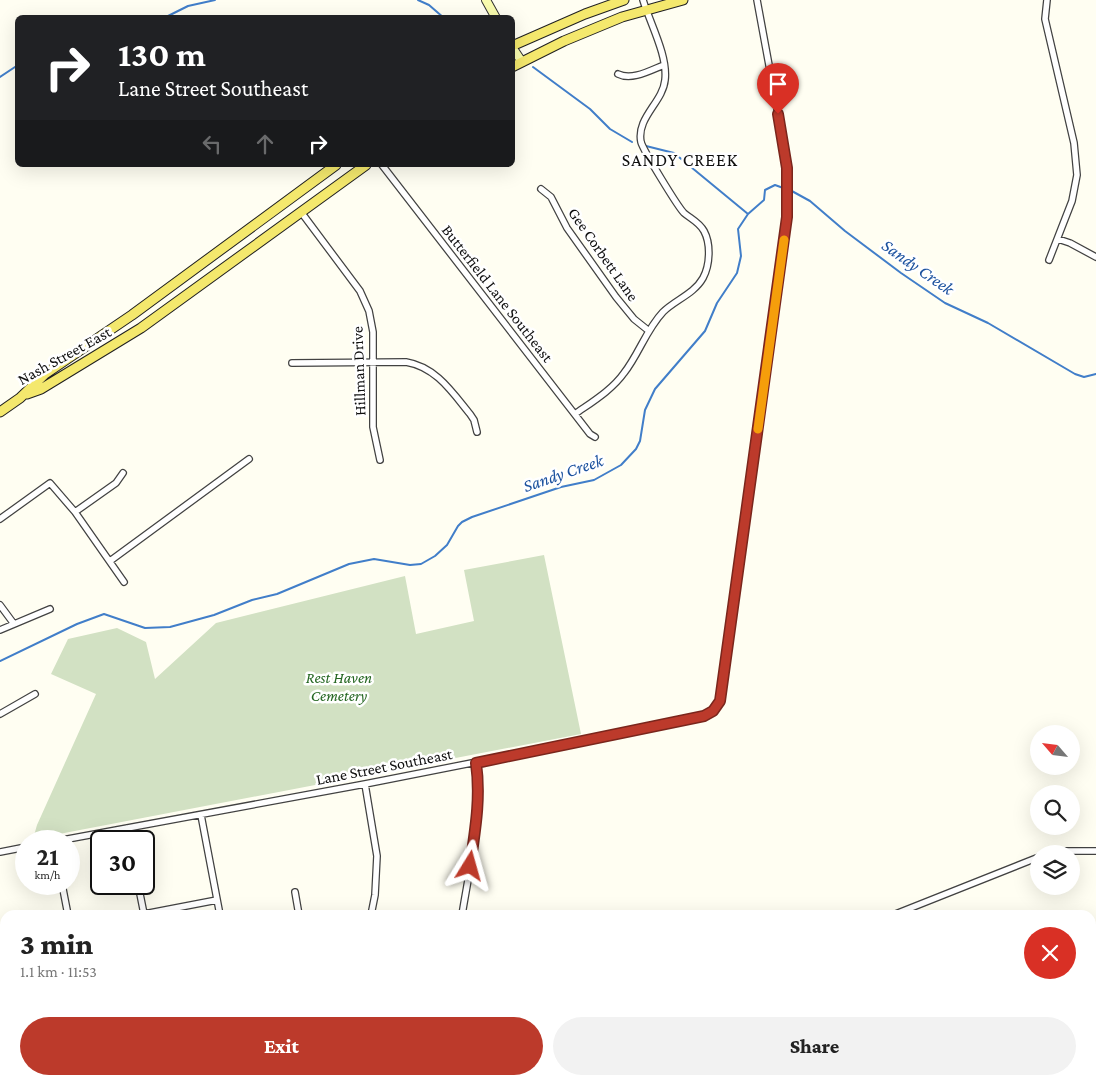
<!DOCTYPE html>
<html lang="en">
<head>
<meta charset="utf-8">
<style>
  :root { --surface:#fff; --page:#f2f2f2; --text:#222; --muted:#767676; --accent:#bc3a2b }
  body { margin:0; font-family:"Crimson Pro",serif; background:var(--page); color:var(--text); height:100vh; display:flex; flex-direction:column; font-size:19px; white-space:nowrap }
  * { box-sizing:border-box; margin:0 }
  p { font-size:16px; color:var(--muted) }
  .icon { flex:none; width:28px; height:28px; fill:none; stroke:currentColor; stroke-width:2; stroke-linecap:round; stroke-linejoin:round }
  .map { position:relative; flex:1; overflow:hidden }
  .sheet { position:absolute; left:0px; top:910px; width:1096px; height:175px; display:flex; flex-direction:column; background:var(--surface); border-radius:15px 15px 0 0; box-shadow:0 5px 20px #0002 }
  .sheet>* { flex:none }
  .banner { position:absolute; left:15px; top:15px; width:500px; height:152px; border-radius:8px; box-shadow:0 5px 20px #0002; background:#202124; color:#fff; overflow:hidden }
  .needle { width:32px; rotate:298deg }
  .buttons { position:absolute; left:1030px; top:725px; display:grid; gap:10px }
  .buttons a { display:grid; place-items:center; width:50px; height:50px; border-radius:50%; background:var(--surface); box-shadow:0 5px 20px #0002; font-size:25px }
  .speed { position:absolute; left:15px; top:830px; display:flex; gap:10px; font-size:25px; font-weight:700; text-align:center }
  .speed>* { display:grid; place-content:center; width:65px; height:65px; border-radius:50%; background:var(--surface); box-shadow:0 5px 20px #0002; line-height:1 }
  .speed small { font-size:12px; font-weight:400 }
  .speed .limit { border:2px solid #111; border-radius:8px; background:#fff; color:#111 }
  .pin { position:absolute; display:grid; place-items:center; width:42px; height:42px; color:#fff; margin:-51px -21px; border-radius:50% 50% 50% 0; rotate:-45deg; box-shadow:0 0 5px #0007 }
  .pin .icon { rotate:45deg }
  .me { position:absolute; width:55px; margin:-28px; rotate:8deg; stroke-linejoin:round; filter:drop-shadow(0 0 4px #0008) }
  .turn { display:flex; align-items:center; gap:18px; height:105px; padding:0 20px; font-size:22px }
  .turn .icon { width:65px; height:65px; stroke-width:2.5 }
  .turn b { display:block; font-size:35px; line-height:42px }
  .lanes { display:flex; align-items:center; height:48px; padding:0 20px; background:#0003; justify-content:center; gap:25px; direction:ltr }
  .lanes .off { opacity:.35 }
  .round { display:grid; place-items:center; flex:none; width:52px; height:52px; border-radius:26px; background:var(--page) }
  .summary { display:flex; align-items:center; justify-content:space-between; height:85px; padding:0 20px }
  h1 { font-size:30px; font-weight:800; line-height:38px }
  .cta { display:flex; gap:10px; margin-top:auto; padding:10px 20px }
  .cta a { flex:1; height:58px; border-radius:30px; background:var(--accent); color:#fff; font-size:20px; font-weight:800; line-height:58px; text-align:center }
  .cta a+a { background:var(--page); color:var(--text) }
  .map>svg:first-child { display:block }
  .cemetery { fill:#d2e1c3 }
  .lines { fill:none; stroke-linecap:round; stroke-linejoin:round }
  .stream { stroke:#417ec9; stroke-width:2 }
  .street-casing { stroke:#424242; stroke-width:8 }
  .secondary-casing { stroke:#313131; stroke-width:10 }
  .primary-casing { stroke:#202020; stroke-width:11 }
  .street { stroke:#fff; stroke-width:5.5 }
  .secondary { stroke:#f9fcaf; stroke-width:8 }
  .primary { stroke:#f4e86d; stroke-width:9 }
  .route-casing { stroke:#7a261c; stroke-width:12 }
  .route { stroke:#bc3a2b; stroke-width:9 }
  .slow { stroke:#f59e0b; stroke-width:9 }
  .labels { text-anchor:middle; stroke-width:5; stroke-linejoin:round; paint-order:stroke }
  .street-label { font-size:16px; fill:#0f0f0f; stroke:#fff }
  .park-label { font-size:16px; font-style:italic; fill:#246621; stroke:#fff }
  .neighbourhood-label { font-size:18px; letter-spacing:1px; fill:#0f0f0f; stroke:#fff }
  .water-label { font-size:18px; font-style:italic; fill:#1b519e; stroke:#fff }
</style>
</head>
<body>
<div class="map">
<svg width="1096" height="1085" viewBox="0 0 1096 1085">
  <rect width="100%" height="100%" fill="#fffef2"/>
  <path class="cemetery" d="M544,555L581,734L33,839L37,825L96,694L51,674L68,639L117,628L146,642L155,679L216,623L405,576L416,634L474,621L464,570Z"/>
  <g class="lines">
    <path class="stream" d="M418,0L429,5L444,18
      M164,18L188,6L215,0
      M533,67L590,109L610,129L632,142
      M0,77L18,65
      M646,146L674,153L748,214
      M790,190L810,201L845,231L901,273L945,303L988,323L1075,374L1084,377L1096,374
      M0,661L77,624L104,614L145,628L170,627L214,615L252,600L277,594L349,564L374,559L410,565L421,564L435,556L447,545L458,526L462,522L472,517L561,487L594,480L621,465L636,449L640,441L645,410L655,389L705,331L717,303L737,273L741,256L738,229L748,214L764,200L765,190L775,185L786,189"/>
    <g class="street-casing">
      <path id="street" d="M1047,0L1045,19L1074,143L1077,175L1072,201L1049,260
        M618,74C632,81 651,70 664,65
        M382,165L590,434L595,437
        M541,189L551,197L567,228L616,297L634,319L649,331
        M301,212L360,291L369,311L373,332V427L380,460
        M1058,239L1070,243L1096,257
        M292,363L406,362C436,367 452,392 470,414L474,420L477,432
        M575,414C592,402 612,390 624,373C639,354 646,330 663,312C675,300 694,294 703,278C710,265 711,244 704,231C699,222 691,219 684,213C678,207 643,150 641,142C636,118 663,102 665,80C668,56 650,23 643,0
        M75,512L116,483L123,473
        M0,519L50,483L75,512L124,582
        M110,561L249,459
        M0,605L14,624
        M0,630L50,609
        M0,714L35,694
        M365,784L377,856L375,895L371,915
        M201,815L220,915
        M127,828L130,841
        M57,841L365,784L695,719C708,716 718,711 721,696L788,204L787,168L785,152L757,0
        M0,852L26,847
        M1050,854L1065,851H1096
        M62,884L68,915
        M138,884L144,914
        M295,892L299,915
        M139,915L217,900
        M462,915C470,865 483,813 475,763
        M893,915L1039,857
        M0,1064H4L5,1085
        M101,1080L102,1085
        M172,1080L173,1085
        M548,1080V1085
        M672,1080V1085
        M806,1080V1085
        M432,1081L451,1085"/>
    </g>
    <g class="secondary-casing">
      <path id="secondary" d="M486,0L496,18
        M512,47L522,62"/>
    </g>
    <g class="primary-casing">
      <path id="primary" d="M512,46L585,14L624,0
        M512,67L564,41L622,17L683,0
        M27,394L41,389L141,328L366,165
        M0,412L20,398L45,374L132,315L336,165"/>
    </g>
    <use href="#street" class="street"/>
    <use href="#secondary" class="secondary"/>
    <use href="#primary" class="primary"/>
  </g>
  <g class="lines">
    <g class="route-casing">
      <path id="route" d="M470,866C475,831 481,798 476,763L704,716L713,711L720,701L787,217V168L778,114"/>
    </g>
    <use href="#route" class="route"/>
    <path class="slow" d="M758,429L784,240"/>
  </g>
  <g class="labels">
    <g class="street-label">
      <text transform="translate(604 254) rotate(55)" y="6">Gee Corbett Lane</text>
      <text transform="translate(498 293) rotate(52)" y="6">Butterfield Lane Southeast</text>
      <text transform="translate(64 355) rotate(-29)" y="6">Nash Street East</text>
      <text transform="translate(358 371) rotate(-92)" y="6">Hillman Drive</text>
      <text transform="translate(384 766) rotate(-11)" y="6">Lane Street Southeast</text>
    </g>
    <g class="park-label">
      <text x="339" y="683">Rest Haven<tspan x="339" dy="18">Cemetery</tspan></text>
    </g>
    <g class="neighbourhood-label">
      <text x="680" y="166">SANDY CREEK</text>
    </g>
    <g class="water-label">
      <text transform="translate(918 267) rotate(35)" y="6">Sandy Creek</text>
      <text transform="translate(563 473) rotate(-19)" y="6">Sandy Creek</text>
    </g>
  </g>
</svg>
<div class="buttons">
<a><svg class="needle" viewBox="-14 -14 28 28"><path d="M0-13l5 13h-10z" fill="#e53935"/><path d="M0 13l5-13h-10z" fill="#767676"/></svg></a>
<a><svg class="icon" aria-label="search" viewBox="0 0 24 24"><circle cx="10" cy="10" r="6"/><path d="M15 15l6 6"/></svg></a>
<a><svg class="icon" aria-label="layers" viewBox="0 0 24 24"><path d="M12 4l9 5-9 5-9-5zM3 14l9 5 9-5"/></svg></a>
</div>
<div class="speed"><div>21<small>km/h</small></div><div class="limit">30</div></div>
<div class="pin" style="left:778px;top:114px;background:#d93025"><svg class="icon" aria-label="arrive" viewBox="0 0 24 24"><path d="M6 21V4h12l-3 4 3 4H6"/></svg></div>
<svg class="me" style="left:470px;top:866px" viewBox="-20 -20 40 40"><path d="M0-17L14 15 0 8-14 15z" fill="#bc3a2b" stroke="#fff" stroke-width="4"/></svg>
<div class="banner">
<div class="turn"><svg class="icon" aria-label="right" viewBox="0 0 24 24"><path d="M7 20v-9h11M14 6l5 5-5 5"/></svg><div><b>130 m</b>Lane Street Southeast</div></div>
<div class="lanes"><svg class="icon off" aria-label="left" viewBox="0 0 24 24"><path d="M17 20v-9H6M10 6l-5 5 5 5"/></svg><svg class="icon off" aria-label="ahead" viewBox="0 0 24 24"><path d="M12 20V5M6 11l6-6 6 6"/></svg><svg class="icon" aria-label="right" viewBox="0 0 24 24"><path d="M7 20v-9h11M14 6l5 5-5 5"/></svg></div>
</div>
<section class="sheet">
<div class="summary"><div><h1>3 min</h1><p>1.1 km · 11:53</p></div><a class="round" style="background:#d93025;color:#fff"><svg class="icon" aria-label="close" viewBox="0 0 24 24"><path d="M6 6l12 12M18 6L6 18"/></svg></a></div>
<div class="cta"><a>Exit</a><a>Share</a></div>
</section>
</div>
</body>
</html>
